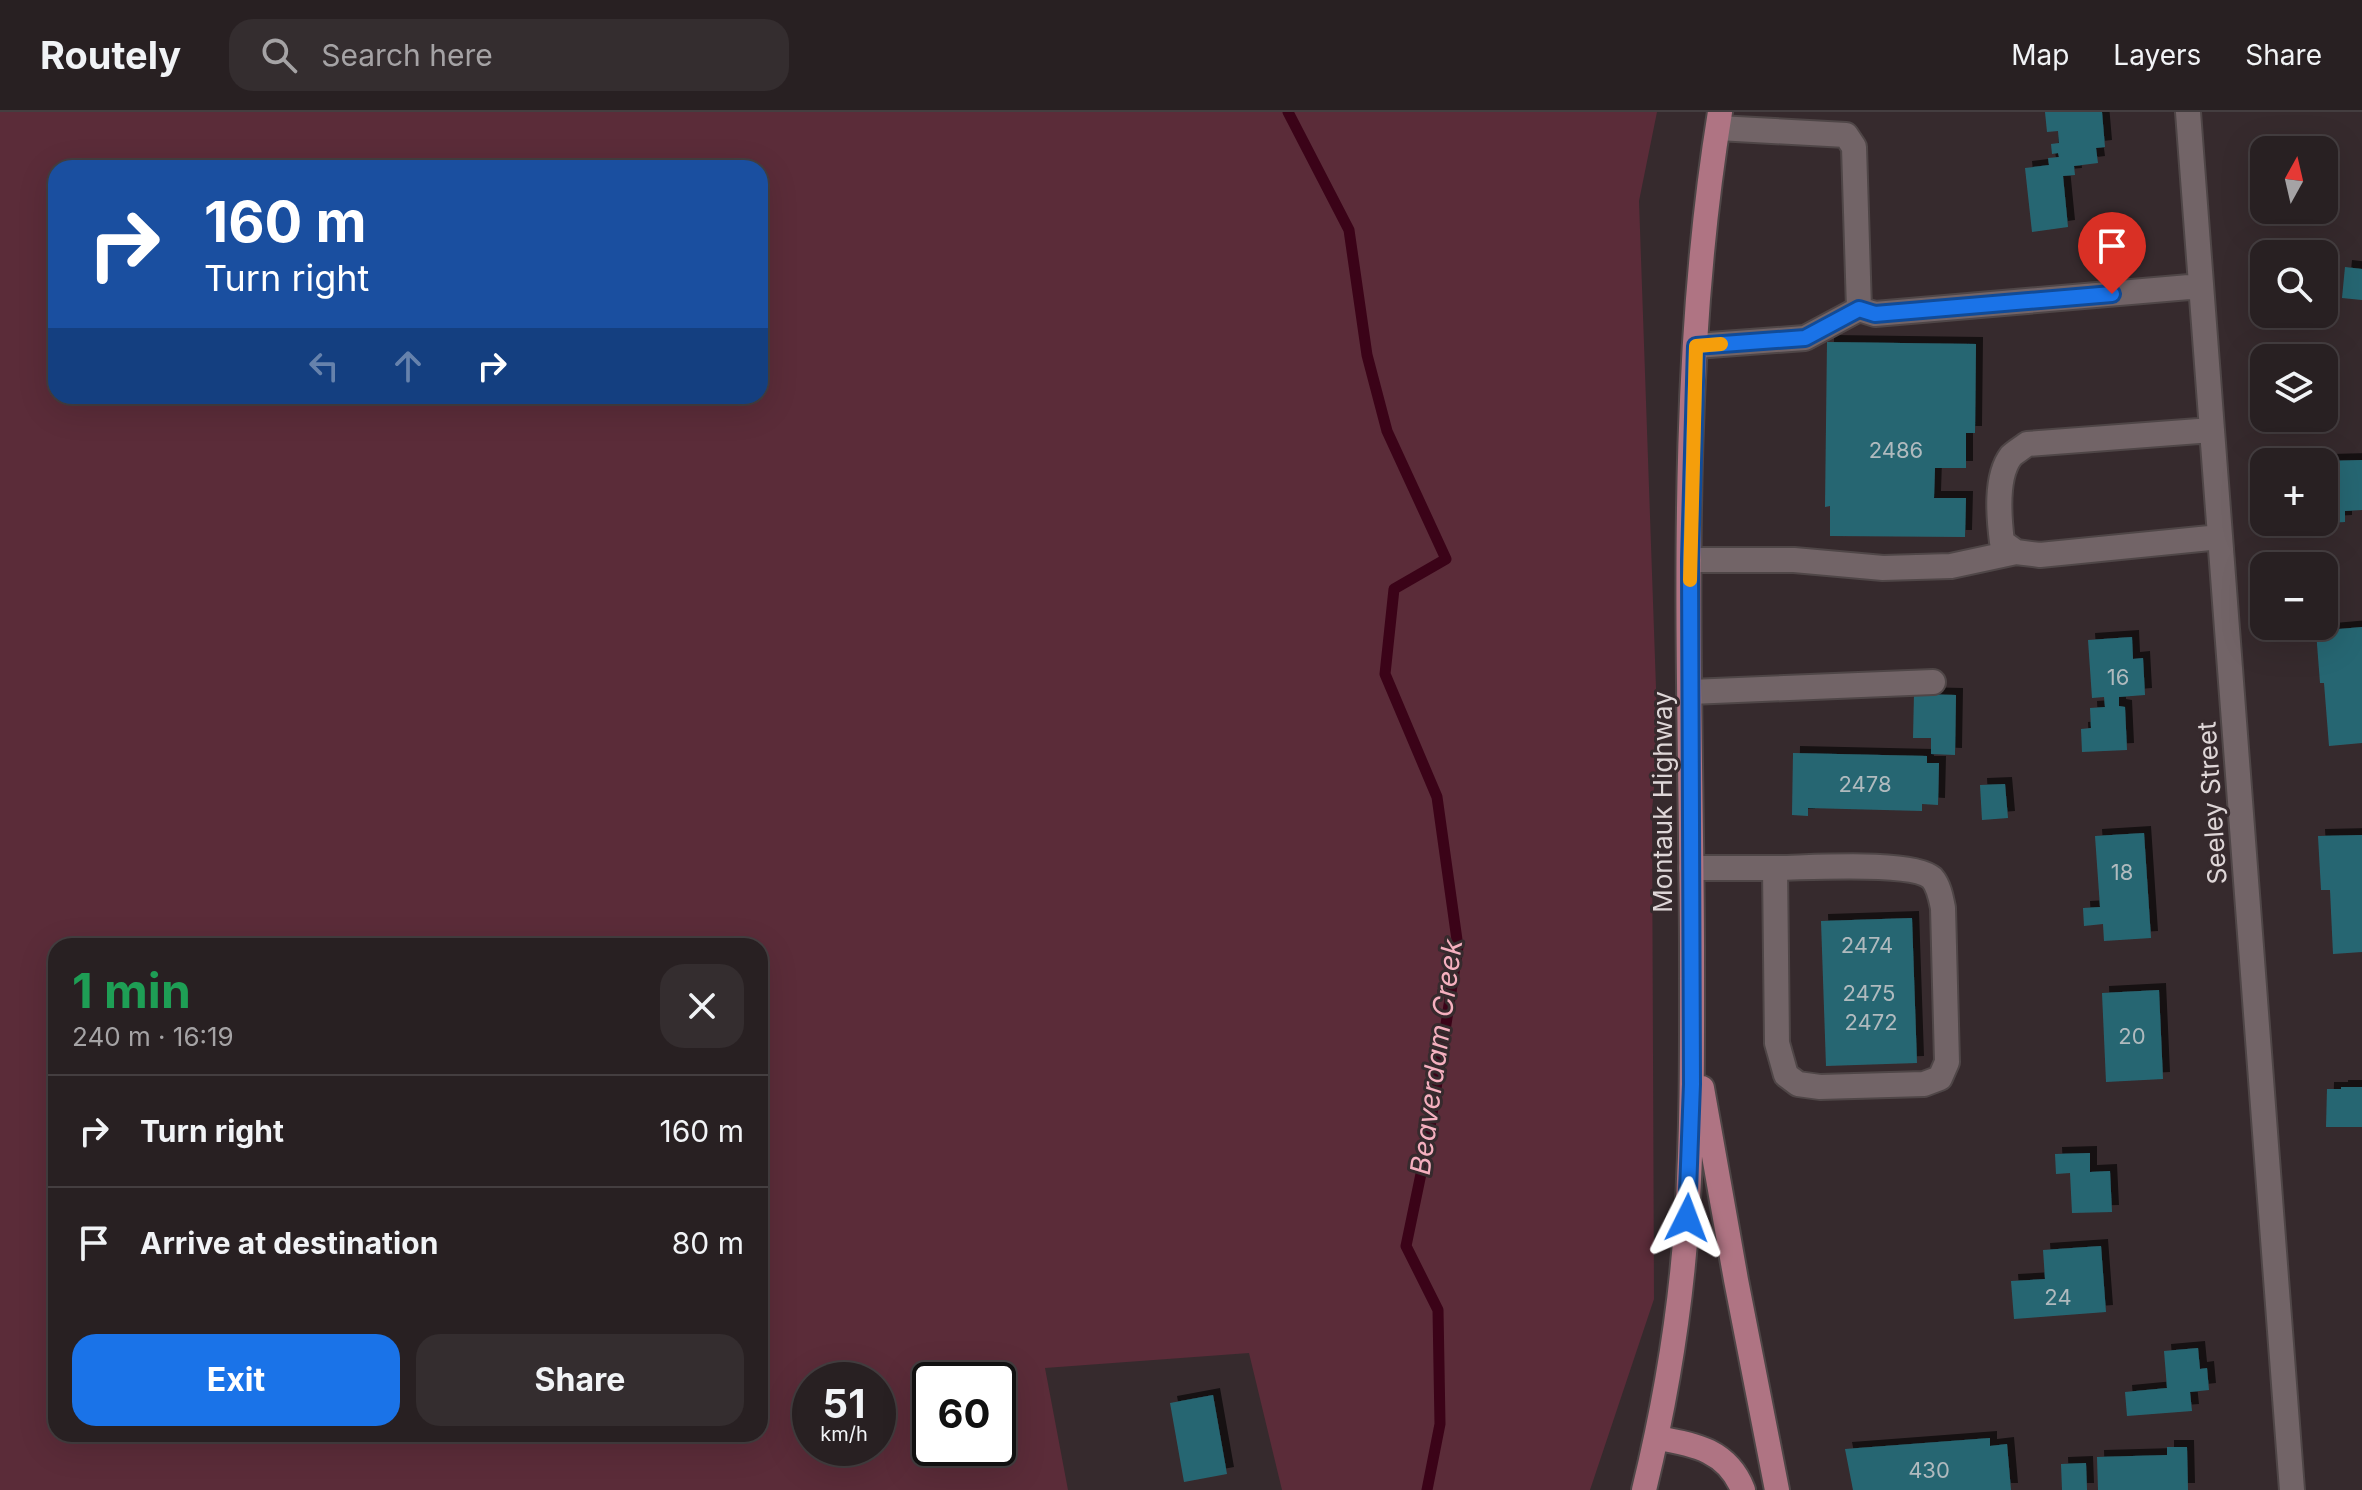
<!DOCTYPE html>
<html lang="en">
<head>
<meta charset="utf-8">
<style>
  :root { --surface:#282022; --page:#342d2f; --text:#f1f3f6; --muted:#a5a3a5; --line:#443e40; --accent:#1a73e8 }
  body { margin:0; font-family:Inter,sans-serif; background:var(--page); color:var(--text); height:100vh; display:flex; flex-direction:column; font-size:30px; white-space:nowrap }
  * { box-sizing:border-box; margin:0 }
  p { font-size:26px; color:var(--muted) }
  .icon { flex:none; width:44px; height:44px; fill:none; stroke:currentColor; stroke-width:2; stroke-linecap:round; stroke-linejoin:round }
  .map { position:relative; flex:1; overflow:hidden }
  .side { position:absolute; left:48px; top:826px; width:720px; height:504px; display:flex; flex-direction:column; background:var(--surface); border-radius:24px; box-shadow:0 8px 32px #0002,0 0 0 2px var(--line) }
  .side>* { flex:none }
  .guide { position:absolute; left:48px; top:48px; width:720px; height:244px; border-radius:24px; box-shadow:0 8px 32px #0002,0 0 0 2px var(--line); background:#1a4fa0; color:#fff; overflow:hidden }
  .needle { width:52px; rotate:8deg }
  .controls { position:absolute; left:2250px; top:24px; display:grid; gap:16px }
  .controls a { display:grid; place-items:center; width:88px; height:88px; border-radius:16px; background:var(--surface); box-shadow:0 8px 32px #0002,0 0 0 2px var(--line); font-size:40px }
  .speed { position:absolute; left:792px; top:1250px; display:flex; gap:16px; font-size:40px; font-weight:700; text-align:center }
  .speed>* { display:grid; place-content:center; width:104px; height:104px; border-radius:50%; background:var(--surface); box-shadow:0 8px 32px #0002,0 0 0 2px var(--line); line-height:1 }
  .speed small { font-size:20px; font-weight:400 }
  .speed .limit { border:4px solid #111; border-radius:12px; background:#fff; color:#111 }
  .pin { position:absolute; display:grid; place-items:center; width:68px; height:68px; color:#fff; margin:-82px -34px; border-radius:50% 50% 50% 0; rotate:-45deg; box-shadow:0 0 8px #0007 }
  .pin .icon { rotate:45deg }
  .me { position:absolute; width:88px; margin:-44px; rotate:3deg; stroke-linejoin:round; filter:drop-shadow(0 0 6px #0008) }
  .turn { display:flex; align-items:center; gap:28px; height:168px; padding:0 24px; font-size:36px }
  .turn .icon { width:104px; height:104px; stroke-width:2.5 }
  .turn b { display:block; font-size:56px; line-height:68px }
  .lanes { display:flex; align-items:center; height:76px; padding:0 24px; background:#0003; justify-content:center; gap:40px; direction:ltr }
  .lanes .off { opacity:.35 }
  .round { display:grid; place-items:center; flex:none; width:84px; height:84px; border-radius:24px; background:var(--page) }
  .summary { display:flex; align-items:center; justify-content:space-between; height:136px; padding:0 24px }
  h1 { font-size:48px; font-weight:700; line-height:60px; color:#1e9e55 }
  .button { display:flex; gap:16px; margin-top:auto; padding:16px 24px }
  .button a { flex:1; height:92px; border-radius:24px; background:var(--accent); color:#fff; font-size:32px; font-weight:700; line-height:92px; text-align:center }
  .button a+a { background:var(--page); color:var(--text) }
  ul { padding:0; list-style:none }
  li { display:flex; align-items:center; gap:24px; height:112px; padding:0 24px; border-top:2px solid var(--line) }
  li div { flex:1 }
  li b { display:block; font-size:30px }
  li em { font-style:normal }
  header { display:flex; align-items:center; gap:48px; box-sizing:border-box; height:112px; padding:0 40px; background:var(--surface); border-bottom:2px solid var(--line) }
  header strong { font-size:38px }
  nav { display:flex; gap:44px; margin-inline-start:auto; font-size:28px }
  .search { width:560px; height:72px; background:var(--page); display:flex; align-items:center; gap:20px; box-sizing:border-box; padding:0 28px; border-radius:24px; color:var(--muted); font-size:30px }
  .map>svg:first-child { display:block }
  .green { fill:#5b2c39; fill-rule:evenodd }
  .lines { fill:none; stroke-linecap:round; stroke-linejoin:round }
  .stream { stroke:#3b0318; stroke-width:11 }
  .building { fill:#286672; filter:url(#shadow) }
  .minor-casing { stroke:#4f4647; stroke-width:28 }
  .major-casing { stroke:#4f4647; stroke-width:28 }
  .minor { stroke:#726467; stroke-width:24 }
  .major { stroke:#af7483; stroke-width:24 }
  .route-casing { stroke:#114b97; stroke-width:20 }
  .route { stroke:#1a73e8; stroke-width:14 }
  .slow { stroke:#f59e0b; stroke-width:14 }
  .labels { text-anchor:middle; stroke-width:6; stroke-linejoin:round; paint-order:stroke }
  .number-label { font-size:22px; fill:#b0babe }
  .street-label { font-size:26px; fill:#ded6d7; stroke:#362a2d }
  .water-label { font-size:28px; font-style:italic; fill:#f5b0bf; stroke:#362a2d }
</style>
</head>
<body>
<header>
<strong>Routely</strong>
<div class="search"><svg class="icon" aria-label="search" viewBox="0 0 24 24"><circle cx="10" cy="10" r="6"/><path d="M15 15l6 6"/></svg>Search here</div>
<nav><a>Map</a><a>Layers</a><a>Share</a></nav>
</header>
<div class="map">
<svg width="2362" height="1378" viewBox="0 0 2362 1378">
  <defs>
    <filter id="shadow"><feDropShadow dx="7" dy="-7" stdDeviation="0" flood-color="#0009"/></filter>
  </defs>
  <rect width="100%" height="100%" fill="#362a2d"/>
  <path class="green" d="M0,0H1657L1639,89L1658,633L1652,698L1654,1187L1590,1378H1282L1249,1241L1045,1256L1068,1378H0ZM56,56H760V284H56ZM56,834H760V1322H56ZM878,1268V1336H810V1268ZM998,1268V1336H930V1268Z"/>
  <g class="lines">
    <path class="stream" d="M1288,0L1349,118L1367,243L1387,319L1446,447L1394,477L1385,562L1437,685L1458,835L1428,1028L1406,1134L1438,1198L1440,1312L1427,1378"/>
  </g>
  <path class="building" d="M2045,0H2102L2105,35L2096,36L2098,51L2074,54L2075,63L2063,64L2068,115L2032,120L2025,56L2049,53L2048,46L2059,45L2058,41L2052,42L2051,32L2059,31L2058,19L2047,20Z
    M2345,155L2362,157V188L2342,186Z
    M1827,230L1976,232L1975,321H1966V356H1935L1934,386H1966L1965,425L1830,424V394L1825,395Z
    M2362,348V398L2345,399V410L2327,411L2324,349Z
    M2362,515V631L2329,634L2324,571H2320L2316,519Z
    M2132,525L2133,547L2143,546L2145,583L2119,585V594L2125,595L2127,638L2082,640L2081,617L2091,616L2090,596L2105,595L2104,585L2092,586L2088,528Z
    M1914,582L1956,583L1955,643L1931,642V626H1913Z
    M1793,641L1927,644V651H1939L1938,693L1922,692V699L1808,696V704L1792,703Z
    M2005,672L2008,706L1982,708L1980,673Z
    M2144,721L2151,826L2104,829L2103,812L2084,814L2083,796L2100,795L2095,724Z
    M2362,723V840L2333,842L2330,778H2321L2318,724Z
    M1912,806L1917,951L1826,954L1821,809Z
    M2159,878L2163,967L2106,970L2102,881Z
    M2341,975H2362V1015H2326L2327,977H2341Z
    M2090,1041V1060L2110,1059L2112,1100L2072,1101L2070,1061L2056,1062L2055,1042Z
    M2101,1134L2106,1200L2014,1207L2011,1169L2045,1167L2043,1138Z
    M2198,1236L2200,1257L2207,1256L2209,1278L2190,1280L2192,1299L2127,1304L2125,1280L2167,1276L2164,1239Z
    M1213,1283L1227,1362L1184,1370L1170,1291Z
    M1990,1326V1334L2007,1332L2011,1378H1853L1845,1337Z
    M2167,1335H2187L2188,1378H2098L2097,1345L2167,1343Z
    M2086,1351L2087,1378H2062L2061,1352Z"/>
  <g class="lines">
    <g class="minor-casing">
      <path id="minor" d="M2188,0L2292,1378
        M1718,16L1846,23L1854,35L1859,197L1875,202L2201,174
        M1696,234L1805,226L1859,197
        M2212,318L2027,332C2022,336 2015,340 2011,344C1995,365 1999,406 2002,430L2016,440L2040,443L2220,425
        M1690,448H1794L1883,456L1951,454L2016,440
        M1690,580L1933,570
        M1691,756H1775L1777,931L1786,963L1798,972L1820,975L1924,972L1940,966L1947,950L1943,796C1941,786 1939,774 1932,766C1912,748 1805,756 1775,756"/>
    </g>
    <g class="major-casing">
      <path id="major" d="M1702,976L1736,1168L1777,1378
        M1657,1326C1695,1332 1728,1339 1743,1378
        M1644,1378C1666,1288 1681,1196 1687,1104C1693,1013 1692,923 1692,833C1691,557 1675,273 1720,0"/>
    </g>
    <use href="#minor" class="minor"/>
    <use href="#major" class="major"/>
  </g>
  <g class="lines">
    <g class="route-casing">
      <path id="route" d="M1687,1106L1692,972L1690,448L1696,234L1805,226L1859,197L1875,202L2112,182"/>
    </g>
    <use href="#route" class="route"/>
    <path class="slow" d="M1690,468L1696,234L1721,232"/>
  </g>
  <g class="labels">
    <g class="number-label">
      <text x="1896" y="346">2486</text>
      <text x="2118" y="573">16</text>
      <text x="1865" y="680">2478</text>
      <text x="2122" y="768">18</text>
      <text x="1867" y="841">2474</text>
      <text x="1869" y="889">2475</text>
      <text x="1871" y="918">2472</text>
      <text x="2132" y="932">20</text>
      <text x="2058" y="1193">24</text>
      <text x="1929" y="1366">430</text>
    </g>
    <g class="street-label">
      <text transform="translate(1663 690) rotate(-90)" y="9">Montauk Highway</text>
      <text transform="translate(2212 691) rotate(-94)" y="9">Seeley Street</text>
    </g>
    <g class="water-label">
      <text transform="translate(1436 945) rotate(-82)" y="10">Beaverdam Creek</text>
    </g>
  </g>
</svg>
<div class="controls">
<a><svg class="needle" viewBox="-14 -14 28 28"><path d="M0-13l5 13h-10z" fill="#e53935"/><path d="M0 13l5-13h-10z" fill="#a5a3a5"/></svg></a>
<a><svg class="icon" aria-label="search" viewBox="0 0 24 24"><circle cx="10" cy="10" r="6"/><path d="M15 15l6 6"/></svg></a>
<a><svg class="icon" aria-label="layers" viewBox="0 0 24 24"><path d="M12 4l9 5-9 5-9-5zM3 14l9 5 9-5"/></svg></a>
<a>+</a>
<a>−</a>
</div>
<div class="speed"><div>51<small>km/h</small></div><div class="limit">60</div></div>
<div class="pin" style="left:2112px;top:182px;background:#d93025"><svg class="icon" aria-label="arrive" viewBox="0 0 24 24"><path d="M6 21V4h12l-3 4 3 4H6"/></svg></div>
<svg class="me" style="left:1687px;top:1106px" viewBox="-20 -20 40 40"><path d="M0-17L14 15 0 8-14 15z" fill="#1a73e8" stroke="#fff" stroke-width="4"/></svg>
<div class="guide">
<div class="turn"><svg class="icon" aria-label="right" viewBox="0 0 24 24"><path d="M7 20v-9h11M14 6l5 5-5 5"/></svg><div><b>160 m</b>Turn right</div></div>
<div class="lanes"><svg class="icon off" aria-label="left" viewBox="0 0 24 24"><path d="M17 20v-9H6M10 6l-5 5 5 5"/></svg><svg class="icon off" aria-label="ahead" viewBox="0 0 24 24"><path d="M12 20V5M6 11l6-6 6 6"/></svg><svg class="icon" aria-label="right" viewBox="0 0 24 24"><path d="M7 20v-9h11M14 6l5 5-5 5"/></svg></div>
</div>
<section class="side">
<div class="summary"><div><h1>1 min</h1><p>240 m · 16:19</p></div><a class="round"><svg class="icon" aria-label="close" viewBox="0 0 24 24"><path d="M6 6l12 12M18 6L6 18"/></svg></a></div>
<ul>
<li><svg class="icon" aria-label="right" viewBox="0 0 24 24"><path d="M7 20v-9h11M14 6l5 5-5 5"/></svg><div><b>Turn right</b></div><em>160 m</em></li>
<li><svg class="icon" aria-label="arrive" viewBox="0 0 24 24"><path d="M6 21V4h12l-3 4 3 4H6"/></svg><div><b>Arrive at destination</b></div><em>80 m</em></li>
</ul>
<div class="button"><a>Exit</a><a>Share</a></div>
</section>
</div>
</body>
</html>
